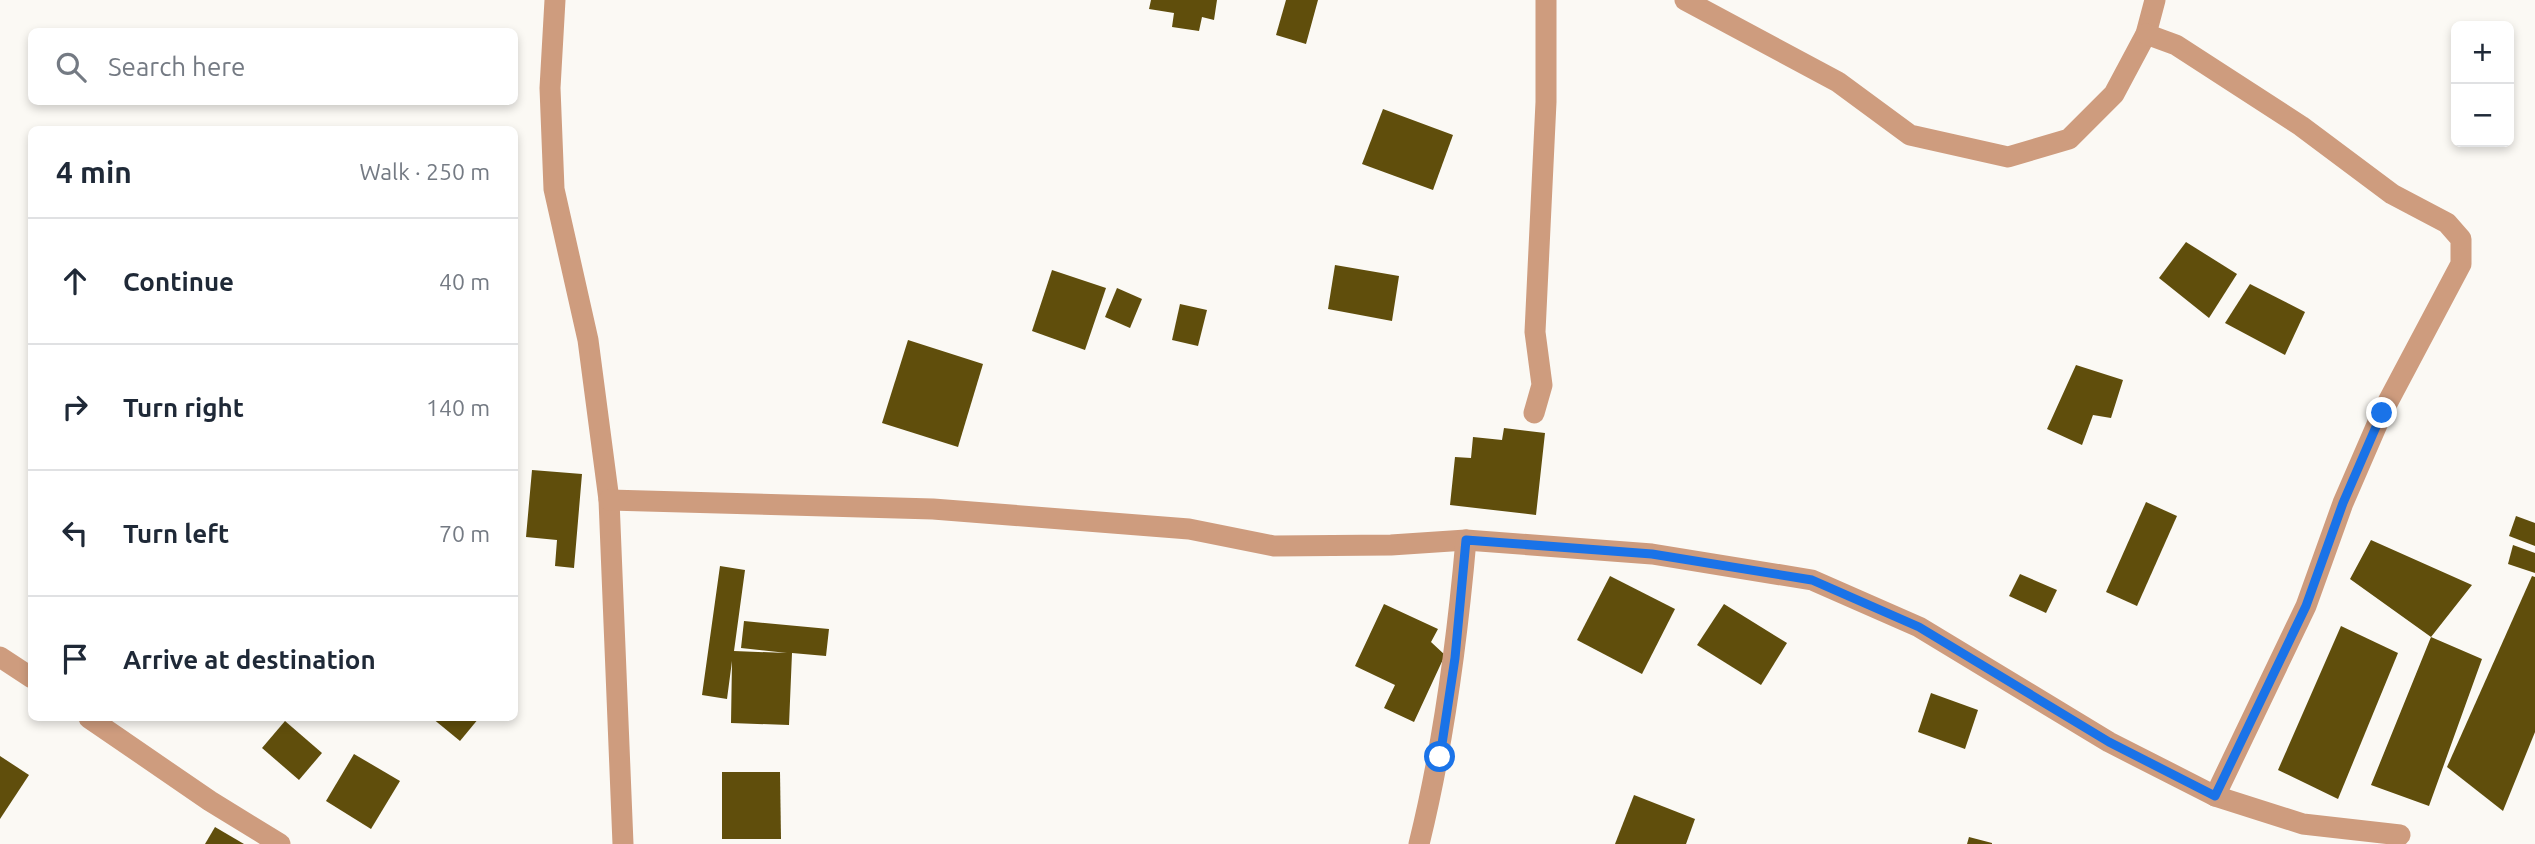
<!DOCTYPE html>
<meta charset="utf-8">
<style>
body{margin:0;font-family:Ubuntu,sans-serif;background:#f6f6f7;color:#1f2937}
.controls{position:absolute;right:21px;top:21px;display:grid;overflow:hidden;border-radius:10px;box-shadow:0 4px 10px #0003}
.controls button{width:63px;height:63px;display:grid;place-items:center;padding:0;border:0;border-bottom:2px solid #e0e1e3;background:#fff;color:#1f2937;font:35px sans-serif}
.stop{position:absolute;width:21px;height:21px;margin:-16px;border:5px solid #1a73e8;border-radius:50%;background:#fff}
.stop.end{background:#1a73e8;border-color:#fff;box-shadow:0 2px 7px #0008}
.list{margin:0;padding:0;list-style:none}
h2{display:flex;justify-content:space-between;align-items:center;height:91px;margin:0;padding:0 28px;font-size:30px}
h2 small{font-size:23px;font-weight:400;color:#747a83}
.list li{display:grid;grid-template-columns:46px 1fr auto;gap:21px;align-items:center;box-sizing:border-box;height:126px;padding:0 28px;border-top:2px solid #e0e1e3}
.list b{display:block;font-size:26px;white-space:nowrap}
.list em{font-size:23px;font-style:normal;color:#747a83}
.icon{flex:none;width:38px;height:38px;fill:none;stroke:currentColor;stroke-width:2;stroke-linecap:round;stroke-linejoin:round}
.map{position:relative;flex:none;width:2535px;height:844px;overflow:hidden}
.search{position:absolute;background:#fff;box-shadow:0 4px 10px #0003;left:28px;top:28px;width:490px;height:77px;display:flex;align-items:center;gap:18px;box-sizing:border-box;padding:0 24px;border-radius:10px;color:#747a83;font-size:26px}
.panel{position:absolute;background:#fff;box-shadow:0 4px 10px #0003;left:28px;top:126px;width:490px;height:595px;border-radius:10px}
.map>svg:first-child{display:block}
.building{fill:#604e0c}
.lines{fill:none;stroke-linecap:round;stroke-linejoin:round}
.street{stroke:#ce9c7e;stroke-width:21}
.route{stroke:#1a73e8;stroke-width:9}
</style>
<div class="map">
<svg width="2535" height="844" viewBox="0 0 2535 844">
<rect width="100%" height="100%" fill="#fbf9f4"/>
<g class="building">
<polygon points="1151,0 1217,0 1214,20 1202,17 1199,31 1172,27 1174,13 1149,9"/>
<polygon points="1286,0 1318,0 1306,44 1276,35"/>
<polygon points="1383,109 1453,135 1433,190 1362,164"/>
<polygon points="2186,242 2237,274 2209,318 2159,278"/>
<polygon points="1335,265 1399,276 1392,321 1328,309"/>
<polygon points="1052,270 1106,288 1085,350 1032,331"/>
<polygon points="2250,284 2305,312 2285,355 2225,323"/>
<polygon points="1117,288 1142,299 1130,328 1105,317"/>
<polygon points="1180,304 1207,310 1198,346 1172,340"/>
<polygon points="908,340 983,364 958,447 882,423"/>
<polygon points="2076,365 2123,380 2111,418 2093,415 2082,445 2047,429"/>
<polygon points="1504,428 1545,433 1536,515 1450,505 1455,457 1471,458 1473,437 1502,440"/>
<polygon points="532,470 582,474 574,568 555,566 557,540 526,537"/>
<polygon points="2146,502 2177,516 2137,606 2106,592"/>
<polygon points="2516,516 2535,523 2535,546 2509,536"/>
<polygon points="2371,540 2472,585 2431,637 2482,659 2429,806 2371,785 2431,637 2350,579"/>
<polygon points="2513,545 2535,553 2535,573 2508,564"/>
<polygon points="720,566 745,570 734,651 787,653 741,648 744,621 829,629 826,656 792,653 789,725 731,723 732,661 727,699 702,695"/>
<polygon points="2020,574 2057,590 2046,613 2009,596"/>
<polygon points="1610,576 1675,609 1642,674 1577,640"/>
<polygon points="2532,576 2535,577 2535,732 2503,811 2447,767"/>
<polygon points="1384,604 1438,629 1431,642 1445,655 1414,722 1384,708 1395,685 1355,666"/>
<polygon points="1724,604 1787,643 1761,685 1697,645"/>
<polygon points="2341,626 2398,653 2338,799 2278,770"/>
<polygon points="1931,693 1978,710 1965,749 1918,732"/>
<polygon points="432,718 479,718 460,741"/>
<polygon points="285,721 322,753 299,780 262,748"/>
<polygon points="354,754 400,781 371,829 326,801"/>
<polygon points="0,756 29,775 0,819"/>
<polygon points="722,772 780,772 781,839 722,839"/>
<polygon points="1634,795 1695,819 1686,844 1615,844"/>
<polygon points="215,827 244,844 205,844"/>
<polygon points="1969,837 1992,843 1992,844 1967,844"/>
</g>
<g class="lines">
<g class="street">
<polyline points="555,0 550,88 554,189 588,340 609,500 623,844"/>
<polyline points="1685,0 1838,82 1910,135 2008,157 2069,139 2114,94 2146,34 2155,0"/>
<polyline points="2146,34 2176,45 2301,126 2392,194 2447,223 2461,239 2461,264 2382,413 2343,503 2306,606 2215,796"/>
<polyline points="1534,413 1542,385 1535,332 1546,102 1546,0"/>
<polyline points="609,500 933,509 1189,529 1274,546 1391,545 1466,540 1652,554 1812,580 1919,627 2109,742 2215,796 2303,824 2400,835"/>
<polyline points="0,657 32,678"/>
<polyline points="89,718 210,801 280,844"/>
<path d="M1419,844C1444,743 1457,643 1466,540"/>
</g>
</g>
<g class="lines">
<polyline class="route" points="1440,757 1455,658 1466,540 1652,554 1812,580 1919,627 2109,742 2215,796 2306,606 2343,503 2382,413"/>
</g>
</svg>
<div class="controls">
<button>+</button>
<button>−</button>
</div>
<div class="stop" style="left:1440px;top:757px"></div>
<div class="stop end" style="left:2382px;top:413px"></div>
<div class="search"><svg class="icon" aria-label="search" viewBox="0 0 24 24"><circle cx="10" cy="10" r="6"/><path d="M15 15l6 6"/></svg>Search here</div>
<section class="panel">
<h2>4 min<small>Walk · 250 m</small></h2>
<ul class="list">
<li><svg class="icon" aria-label="ahead" viewBox="0 0 24 24"><path d="M12 20V5M6 11l6-6 6 6"/></svg><div><b>Continue</b></div><em>40 m</em></li>
<li><svg class="icon" aria-label="right" viewBox="0 0 24 24"><path d="M7 20v-9h11M14 6l5 5-5 5"/></svg><div><b>Turn right</b></div><em>140 m</em></li>
<li><svg class="icon" aria-label="left" viewBox="0 0 24 24"><path d="M17 20v-9H6M10 6l-5 5 5 5"/></svg><div><b>Turn left</b></div><em>70 m</em></li>
<li><svg class="icon" aria-label="arrive" viewBox="0 0 24 24"><path d="M6 21V4h12l-3 4 3 4H6"/></svg><div><b>Arrive at destination</b></div></li>
</ul>
</section>
</div>
